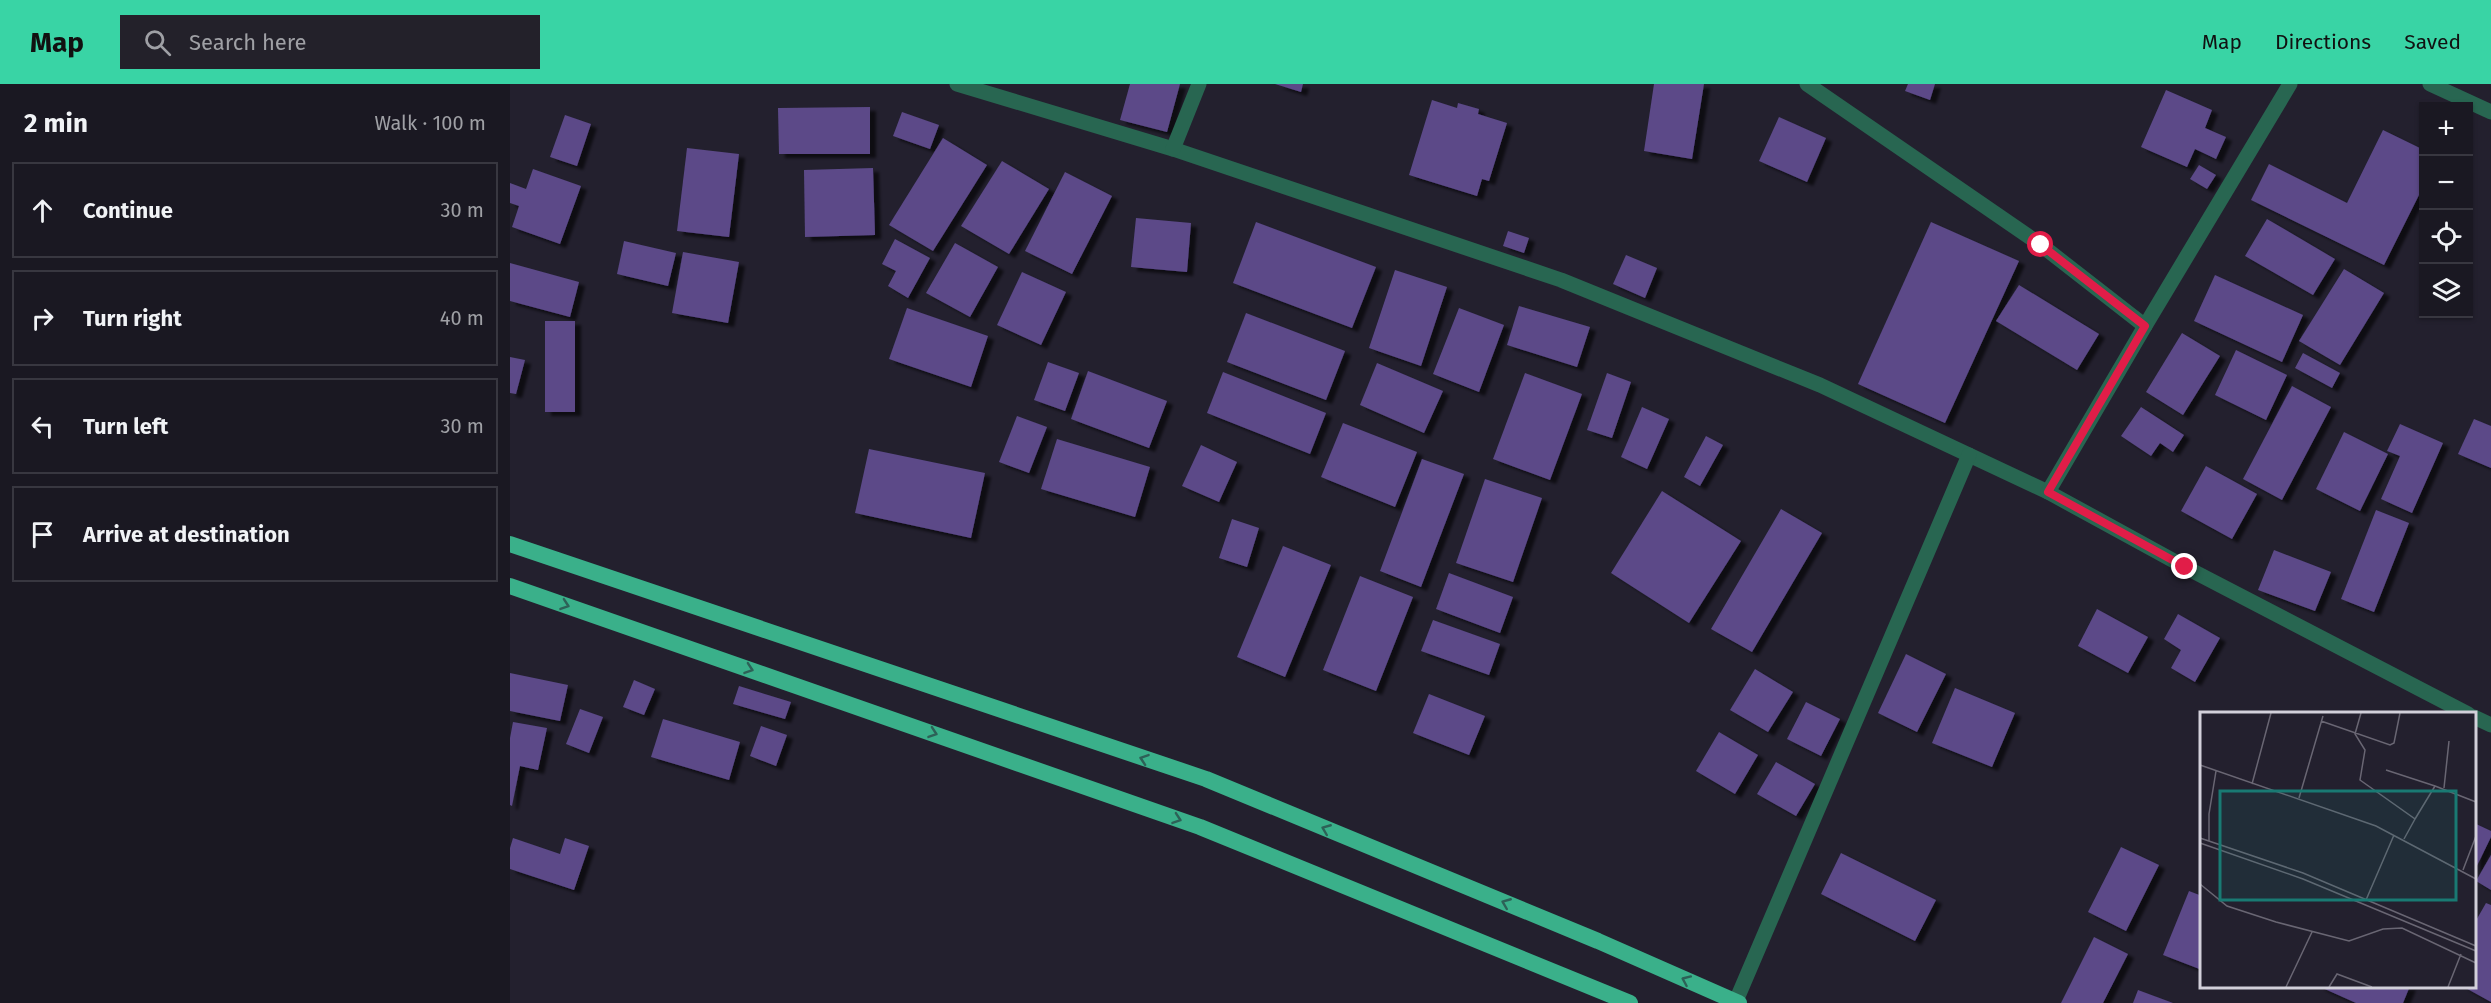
<!DOCTYPE html>
<meta charset="utf-8">
<style>
body{margin:0;font-family:"Fira Sans",sans-serif;background:#23212a;color:#f1f3f6}
.controls{position:absolute;right:18px;top:18px;display:grid;overflow:hidden;border-radius:0px;box-shadow:0 2px 4px #0004}
.controls button{width:54px;height:54px;display:grid;place-items:center;padding:0;border:0;border-bottom:2px solid #383740;background:#1a1822;color:#f1f3f6;font:30px sans-serif}
.stop{position:absolute;width:18px;height:18px;margin:-14px;border:4px solid #e11d48;border-radius:50%;background:#fff}
.stop.end{background:#e11d48;border-color:#fff;box-shadow:0 2px 6px #0008}
.list{margin:0;padding:0;list-style:none}
h2{display:flex;justify-content:space-between;align-items:center;height:78px;margin:0;padding:0 24px;font-size:26px}
h2 small{font-size:20px;font-weight:400;color:#9fa0a5}
.list li{display:grid;grid-template-columns:39px 1fr auto;gap:18px;align-items:center;box-sizing:border-box;height:96px;margin:0 12px 12px;padding:0 12px;border:2px solid #383740;border-radius:0px}
.list b{display:block;font-size:22px;white-space:nowrap}
.list em{font-size:20px;font-style:normal;color:#9fa0a5}
.icon{flex:none;width:33px;height:33px;fill:none;stroke:currentColor;stroke-width:2;stroke-linecap:round;stroke-linejoin:round}
.map{position:relative;flex:none;width:1981px;height:919px;overflow:hidden}
header{display:flex;align-items:center;gap:36px;box-sizing:border-box;height:84px;padding:0 30px;background:#39d4a5;color:#111}
header strong{font-size:28px}
nav{display:flex;gap:33px;margin-inline-start:auto;font-size:21px}
.search{width:420px;height:54px;background:#23212a;display:flex;align-items:center;gap:15px;box-sizing:border-box;padding:0 21px;border-radius:0px;color:#9fa0a5;font-size:22px}
main{display:flex}
aside{flex:1;background:#1a1822}
.map>svg:first-child{display:block}
.building{fill:#5b4988;filter:url(#shadow)}
.lines{fill:none;stroke-linecap:round;stroke-linejoin:round}
.minor{stroke:#286651;stroke-width:15}
.trunk{stroke:#3ab08a;stroke-width:16}
.oneway{stroke:#2d6157}
.route{stroke:#e11d48;stroke-width:8}
.inset-road{fill:none;stroke:#696673;stroke-width:1.5}
.view{fill:#197a73;fill-opacity:0.15;stroke:#197a73;stroke-width:3}
.inset-edge{fill:none;stroke:#d2d0da;stroke-width:3}
</style>
<header>
<strong>Map</strong>
<div class="search"><svg class="icon" aria-label="search" viewBox="0 0 24 24"><circle cx="10" cy="10" r="6"/><path d="M15 15l6 6"/></svg>Search here</div>
<nav><a>Map</a><a>Directions</a><a>Saved</a></nav>
</header>
<main>
<aside>
<h2>2 min<small>Walk · 100 m</small></h2>
<ul class="list">
<li><svg class="icon" aria-label="ahead" viewBox="0 0 24 24"><path d="M12 20V5M6 11l6-6 6 6"/></svg><div><b>Continue</b></div><em>30 m</em></li>
<li><svg class="icon" aria-label="right" viewBox="0 0 24 24"><path d="M7 20v-9h11M14 6l5 5-5 5"/></svg><div><b>Turn right</b></div><em>40 m</em></li>
<li><svg class="icon" aria-label="left" viewBox="0 0 24 24"><path d="M17 20v-9H6M10 6l-5 5 5 5"/></svg><div><b>Turn left</b></div><em>30 m</em></li>
<li><svg class="icon" aria-label="arrive" viewBox="0 0 24 24"><path d="M6 21V4h12l-3 4 3 4H6"/></svg><div><b>Arrive at destination</b></div></li>
</ul>
</aside>
<div class="map">
<svg width="1981" height="919" viewBox="0 0 1981 919">
<defs>
<filter id="shadow"><feDropShadow dx="6" dy="4" stdDeviation="1.5" flood-color="#0009"/></filter>
</defs>
<rect width="100%" height="100%" fill="#23202e"/>
<g class="building">
<polygon points="620,0 670,0 657,48 610,36"/>
<polygon points="765,0 793,0 791,8"/>
<polygon points="1144,0 1194,0 1182,75 1134,67"/>
<polygon points="1398,0 1425,0 1420,16 1395,7"/>
<polygon points="1656,6 1702,26 1695,44 1716,53 1706,75 1685,65 1677,83 1631,63"/>
<polygon points="922,16 947,24 948,19 969,25 968,30 997,39 979,97 972,95 967,112 899,91"/>
<polygon points="360,23 360,70 269,70 268,24"/>
<polygon points="392,28 429,41 420,65 383,52"/>
<polygon points="55,31 81,40 67,82 40,73"/>
<polygon points="1269,33 1316,54 1297,98 1249,77"/>
<polygon points="1873,46 1914,66 1914,101 1874,181 1741,116 1759,80 1837,119"/>
<polygon points="433,54 477,81 423,167 379,141"/>
<polygon points="177,64 229,70 219,153 167,147"/>
<polygon points="492,77 539,105 499,170 451,142"/>
<polygon points="1689,81 1706,91 1697,105 1680,95"/>
<polygon points="363,84 365,151 295,153 294,86"/>
<polygon points="23,85 71,102 50,160 2,143 9,122 0,119 0,99 16,105"/>
<polygon points="555,88 602,112 562,190 515,167"/>
<polygon points="626,134 681,139 677,188 621,183"/>
<polygon points="1757,135 1825,175 1803,211 1735,172"/>
<polygon points="746,138 866,183 842,244 723,199"/>
<polygon points="1421,138 1509,177 1435,339 1348,300"/>
<polygon points="998,147 1019,154 1014,169 993,162"/>
<polygon points="385,155 420,174 398,214 378,202 386,187 372,180"/>
<polygon points="114,157 166,169 158,202 107,190"/>
<polygon points="445,159 488,183 460,233 416,209"/>
<polygon points="173,168 229,178 218,239 162,229"/>
<polygon points="1116,171 1147,184 1135,214 1103,200"/>
<polygon points="0,179 69,198 60,233 0,217"/>
<polygon points="1834,185 1874,209 1830,281 1789,257"/>
<polygon points="885,186 937,203 911,282 859,264"/>
<polygon points="512,188 556,208 531,261 487,241"/>
<polygon points="1705,191 1793,231 1772,278 1684,237"/>
<polygon points="1509,201 1589,250 1567,286 1486,237"/>
<polygon points="1009,222 1080,243 1067,283 997,261"/>
<polygon points="397,224 478,252 461,303 379,275"/>
<polygon points="949,224 994,241 969,308 923,290"/>
<polygon points="736,229 835,267 816,316 717,278"/>
<rect x="35" y="237" width="30" height="91"/>
<polygon points="1672,249 1710,272 1673,331 1636,308"/>
<polygon points="1726,266 1777,291 1756,336 1705,311"/>
<polygon points="1793,269 1830,289 1822,304 1785,284"/>
<polygon points="0,273 15,276 6,310 0,309"/>
<polygon points="538,278 569,289 555,327 524,316"/>
<polygon points="867,279 933,307 914,349 850,321"/>
<polygon points="578,287 657,317 639,364 561,335"/>
<polygon points="713,288 816,329 800,370 697,329"/>
<polygon points="1015,289 1072,310 1040,396 983,375"/>
<polygon points="1097,289 1121,298 1102,354 1077,346"/>
<polygon points="1782,302 1821,323 1772,416 1733,395"/>
<polygon points="1132,323 1159,335 1137,385 1111,373"/>
<polygon points="1631,323 1674,351 1663,368 1650,359 1641,372 1611,352"/>
<polygon points="507,332 537,343 519,389 489,378"/>
<polygon points="1964,335 1981,342 1981,384 1948,370"/>
<polygon points="833,339 907,368 885,423 811,393"/>
<polygon points="1890,340 1933,359 1902,429 1871,415 1890,372 1877,367"/>
<polygon points="1834,348 1878,370 1850,427 1806,405"/>
<polygon points="1196,352 1213,361 1190,402 1174,393"/>
<polygon points="547,355 640,383 625,433 531,405"/>
<polygon points="691,361 727,378 709,418 672,402"/>
<polygon points="359,365 475,389 461,454 345,429"/>
<polygon points="912,375 954,390 911,503 870,487"/>
<polygon points="1696,382 1747,410 1722,455 1671,427"/>
<polygon points="975,395 1032,414 1003,498 946,479"/>
<polygon points="1152,407 1231,457 1179,539 1101,489"/>
<polygon points="1271,425 1312,449 1242,568 1201,545"/>
<polygon points="1866,426 1899,439 1864,528 1831,515"/>
<polygon points="722,435 749,444 737,483 709,474"/>
<polygon points="773,462 821,481 775,593 727,573"/>
<polygon points="1764,466 1821,488 1805,527 1748,506"/>
<polygon points="939,489 1003,513 990,549 926,525"/>
<polygon points="850,492 903,513 866,607 813,586"/>
<polygon points="1587,525 1638,553 1618,589 1568,562"/>
<polygon points="1668,530 1710,554 1685,598 1661,584 1671,566 1654,555"/>
<polygon points="923,536 990,560 979,591 911,567"/>
<polygon points="1396,570 1436,590 1407,648 1368,629"/>
<polygon points="1245,585 1283,608 1258,648 1220,626"/>
<polygon points="0,589 58,601 50,637 0,627"/>
<polygon points="124,596 145,605 134,631 113,623"/>
<polygon points="229,602 281,618 275,635 223,620"/>
<polygon points="1445,604 1505,629 1482,683 1422,659"/>
<polygon points="919,610 975,632 959,671 903,649"/>
<polygon points="1296,618 1330,635 1311,672 1277,655"/>
<polygon points="70,625 93,633 79,669 56,660"/>
<polygon points="153,635 230,658 219,696 141,673"/>
<polygon points="3,638 37,644 28,686 10,682 2,722 0,721 0,654"/>
<polygon points="251,642 277,651 266,682 240,672"/>
<polygon points="1209,648 1248,671 1225,710 1186,687"/>
<polygon points="1266,678 1305,700 1286,732 1247,710"/>
<polygon points="1964,739 1981,747 1981,753 1964,788"/>
<polygon points="3,754 50,770 55,754 79,762 64,806 0,785 0,764"/>
<polygon points="1611,763 1649,781 1616,847 1578,828"/>
<polygon points="1331,769 1426,816 1405,857 1311,810"/>
<polygon points="1981,771 1981,806 1966,797"/>
<polygon points="1679,807 1692,812 1692,886 1653,871"/>
<polygon points="1976,819 1981,821 1981,918 1952,902 1964,902 1964,840"/>
<polygon points="1584,853 1618,870 1593,919 1551,919"/>
<polygon points="1808,902 1900,902 1893,919 1846,919"/>
<polygon points="1628,906 1663,919 1623,919"/>
</g>
<g class="lines">
<g class="minor">
<polyline points="447,0 663,65 1051,196 1310,301 1538,408 1675,483 1958,630"/>
<polyline points="1297,0 1531,161 1635,242 1538,408"/>
<polyline points="1920,0 1981,28"/>
<polyline points="663,65 689,0"/>
<polyline points="1635,242 1780,0"/>
<polyline points="1964,633 1981,641"/>
<polyline points="1226,917 1459,371"/>
</g>
<g class="trunk">
<polyline points="0,460 696,695 1088,857 1229,919"/>
<polyline points="0,502 690,743 1120,919"/>
</g>
</g>
<defs><path id="oneway-chevron" d="M-2-3.5L2.5 0L-2 3.5" fill="none" stroke-width="1.6" stroke-linecap="round" stroke-linejoin="round" transform="scale(1.5)"/></defs>
<g class="oneway">
<use href="#oneway-chevron" transform="translate(55 521) rotate(19)"/>
<use href="#oneway-chevron" transform="translate(239 585) rotate(19)"/>
<use href="#oneway-chevron" transform="translate(423 649) rotate(19)"/>
<use href="#oneway-chevron" transform="translate(634 675) rotate(-161)"/>
<use href="#oneway-chevron" transform="translate(667 735) rotate(19)"/>
<use href="#oneway-chevron" transform="translate(816 745) rotate(-158)"/>
<use href="#oneway-chevron" transform="translate(996 819) rotate(-158)"/>
<use href="#oneway-chevron" transform="translate(1176 896) rotate(-156)"/>
</g>
<g class="lines">
<polyline class="route" points="1531,161 1635,242 1538,408 1675,483"/>
</g>
<g transform="translate(1690 628)">
<rect width="276" height="276" fill="#23202e"/>
<path class="inset-road" d="M161,1L155,22L165,38L160,68L215,107L204,127M121,9L190,33L194,31L200,1M0,53L176,114L276,167M186,58L235,74M52,72L71,1M244,76L249,29M99,86L123,4M215,107L235,74L276,90M0,126L103,161L276,234M9,129V102L16,59M0,131L103,167L276,239M263,158L276,124M0,172L27,194L76,210L149,229L183,217L202,216L276,251M166,188L194,123M86,275L112,220M129,275L137,262L172,275M248,275L261,242"/>
<path class="view" d="M20,79H256V188H20Z"/>
<rect width="276" height="276" class="inset-edge"/>
</g>
</svg>
<div class="controls">
<button>+</button>
<button>−</button>
<button><svg class="icon" aria-label="locate" viewBox="0 0 24 24"><circle cx="12" cy="12" r="6"/><path d="M12 2v4M12 18v4M2 12h4M18 12h4"/></svg></button>
<button><svg class="icon" aria-label="layers" viewBox="0 0 24 24"><path d="M12 4l9 5-9 5-9-5zM3 14l9 5 9-5"/></svg></button>
</div>
<div class="stop" style="left:1531px;top:161px"></div>
<div class="stop end" style="left:1675px;top:483px"></div>
</div>
</main>
